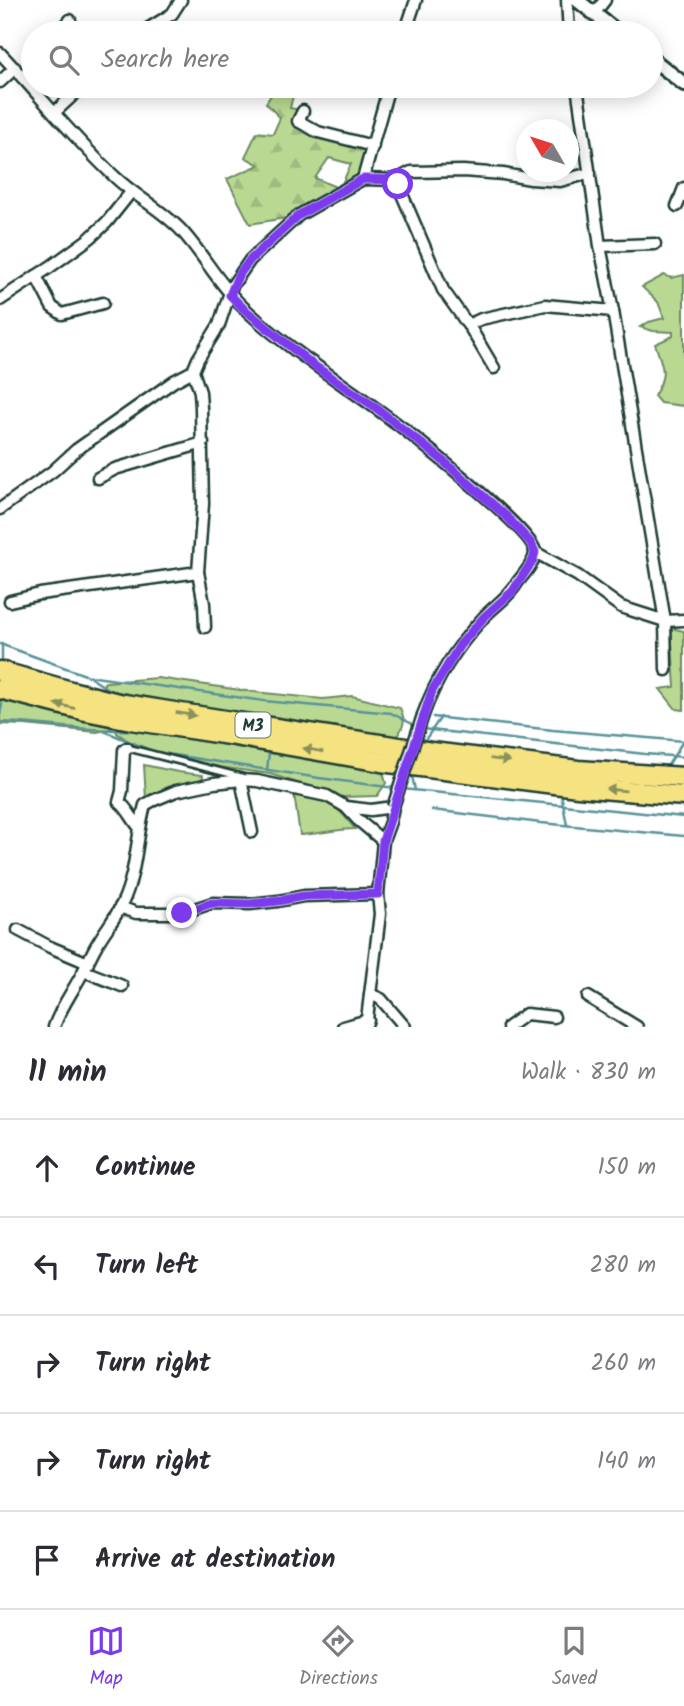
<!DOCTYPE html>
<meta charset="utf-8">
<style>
body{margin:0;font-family:Kalam,sans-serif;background:#f7f7f7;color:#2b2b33}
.compass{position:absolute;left:516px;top:119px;width:63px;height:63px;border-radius:50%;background:#fff;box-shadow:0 4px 18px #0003;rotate:309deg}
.stop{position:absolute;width:21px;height:21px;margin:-16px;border:5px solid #7c3aed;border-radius:50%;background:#fff}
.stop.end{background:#7c3aed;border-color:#fff;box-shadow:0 2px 7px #0008}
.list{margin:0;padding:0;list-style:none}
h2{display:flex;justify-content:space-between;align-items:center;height:91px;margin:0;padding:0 28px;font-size:30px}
h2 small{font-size:23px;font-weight:400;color:#7c7c81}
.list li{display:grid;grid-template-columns:46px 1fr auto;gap:21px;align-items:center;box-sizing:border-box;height:98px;padding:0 28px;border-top:2px solid #e1e1e2}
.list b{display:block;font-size:26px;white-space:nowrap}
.list em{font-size:23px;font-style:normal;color:#7c7c81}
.icon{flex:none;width:38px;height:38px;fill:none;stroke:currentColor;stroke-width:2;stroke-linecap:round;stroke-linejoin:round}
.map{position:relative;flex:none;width:684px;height:1027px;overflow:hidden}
.search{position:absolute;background:#fff;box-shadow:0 4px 18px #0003;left:21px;right:21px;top:21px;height:77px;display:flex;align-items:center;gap:18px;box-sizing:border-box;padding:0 24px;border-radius:38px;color:#7c7c81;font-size:26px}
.sheet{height:581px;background:#fff}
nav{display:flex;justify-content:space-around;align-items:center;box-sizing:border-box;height:98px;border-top:2px solid #e1e1e2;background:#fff;font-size:19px;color:#7c7c81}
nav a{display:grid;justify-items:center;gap:4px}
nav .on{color:#7c3aed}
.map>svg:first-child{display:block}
.green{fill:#b9d993;stroke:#6c8b64;stroke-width:2}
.forest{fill:url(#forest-firs);stroke:#6c8b64;stroke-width:2}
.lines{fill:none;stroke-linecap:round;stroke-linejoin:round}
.stream{stroke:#599399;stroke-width:2.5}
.lane-casing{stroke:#1f3d34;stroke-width:10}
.street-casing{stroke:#1f3d34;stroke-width:15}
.secondary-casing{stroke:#1f3d34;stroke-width:18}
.highway-casing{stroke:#1f3d34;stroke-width:23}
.lane{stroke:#fff;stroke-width:4.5}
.street{stroke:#fff;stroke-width:10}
.secondary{stroke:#fff;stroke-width:12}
.highway{stroke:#f5e382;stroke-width:18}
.street-bridge-casing{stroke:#1f3d34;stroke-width:15;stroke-linecap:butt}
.street-bridge{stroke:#fff;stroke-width:10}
.oneway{fill:#8a905b}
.route{stroke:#7c3aed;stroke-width:9}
.labels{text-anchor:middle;stroke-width:5;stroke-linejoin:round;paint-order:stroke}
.shield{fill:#fff;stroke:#627771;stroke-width:2}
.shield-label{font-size:16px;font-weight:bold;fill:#1f3d34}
</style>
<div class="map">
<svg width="684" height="1027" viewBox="0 0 684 1027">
<defs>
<pattern id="forest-firs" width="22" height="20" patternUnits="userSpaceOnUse" patternTransform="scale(1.75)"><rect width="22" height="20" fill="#b9d993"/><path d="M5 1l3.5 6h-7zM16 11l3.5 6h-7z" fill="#9fbb7f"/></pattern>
</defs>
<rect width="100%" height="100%" fill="#fff"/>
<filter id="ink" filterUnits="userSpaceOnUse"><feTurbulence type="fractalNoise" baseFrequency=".0143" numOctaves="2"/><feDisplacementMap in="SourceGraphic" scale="14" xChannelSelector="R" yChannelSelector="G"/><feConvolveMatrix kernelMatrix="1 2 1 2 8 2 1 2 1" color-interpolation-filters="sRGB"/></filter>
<g filter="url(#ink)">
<g class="green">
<path d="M664,275L671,278L684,275V406L660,403L654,396C668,374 663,367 655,344L673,336V332L653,331L640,327L649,322L664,318L658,302L642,287Z"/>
<polygon points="671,628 684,631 684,710 676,709 660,689 675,687"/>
<path d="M158,678L254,692L323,699L352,696L400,708C407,723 403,727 395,740L197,707L113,691L103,687L104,683L106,682Z"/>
<polygon points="0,699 115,728 382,769 386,783 377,796 341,797 270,774 213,766 143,751 117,733 115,728 97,732 25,725 0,724"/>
<polygon points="144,765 178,772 203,775 202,782 173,787 146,799"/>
<path d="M294,794C329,800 333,801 355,829C337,829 319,834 300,835Z"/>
</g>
<polygon class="forest" points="277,86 289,86 295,88 290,108 300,110 296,123 370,149 360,178 341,186 351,164 329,158 315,178 338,188 292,217 250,224 227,179 259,165 245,157 257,132 273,134 280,118 266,103"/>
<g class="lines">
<g class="stream">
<polyline points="0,644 88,676 264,701 391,713 416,726"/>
<polyline points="2,659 2,644"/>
<polyline points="91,678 109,690"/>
<polyline points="0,715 2,704"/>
<polyline points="433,717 553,730 684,741"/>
<path d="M0,722C43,723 86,732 129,730"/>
<polyline points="422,729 645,754 684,757"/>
<polyline points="104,731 155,752 319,778 395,788"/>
<polyline points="423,743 441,717"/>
<polyline points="667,767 683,741"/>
<polyline points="267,770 269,753"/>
<polyline points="412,776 415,790"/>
<polyline points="402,789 684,817"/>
<polyline points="561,794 567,825"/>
<polyline points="432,810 541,823 684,836"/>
</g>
<defs>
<polyline id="lane" points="128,748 242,777"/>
<g id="street">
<polyline points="567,0 569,33"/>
<polyline points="594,14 605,0"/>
<polyline points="60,33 70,20"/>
<polyline points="141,33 172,14 181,0"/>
<polyline points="405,33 416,0"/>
<path d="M0,53C39,94 74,139 115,177C136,197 161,209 181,230C204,255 219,285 244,308C293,354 351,388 404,429C425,446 532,531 535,551C536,561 523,575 517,583C509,597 495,605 484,617C457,646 436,678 423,715"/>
<polyline points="22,77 33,65"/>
<polyline points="0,82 15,68"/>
<polyline points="577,86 600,246 613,311 665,621 666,670"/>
<polyline points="303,111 298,121 318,132 373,146"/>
<polyline points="55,112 83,86"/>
<polyline points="363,179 389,86"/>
<polyline points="396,180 443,290 471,329 494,368"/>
<polyline points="677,206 684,188"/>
<polyline points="600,246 655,244"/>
<polyline points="36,276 52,307 62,314 103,303"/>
<polyline points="0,300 50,267 90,238 107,222 131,192"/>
<polyline points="468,325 481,319 545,305 613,311"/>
<polyline points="98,478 115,469 203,443"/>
<polyline points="0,509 53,471 76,450 174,381 193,371"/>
<polyline points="535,552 578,576 621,607 665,621 684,620"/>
<polyline points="10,601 40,594 198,572"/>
<polyline points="205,627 204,604 198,572 203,504 201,408 200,392 193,371 198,359 219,325 232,286 250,260 299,215 363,179 396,180 411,172 463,171 503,174 531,179 560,181 590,173"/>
<path d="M127,748L124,750L122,791L119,802C127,807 132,819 139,827"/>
<polyline points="241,780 252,832"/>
<polyline points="346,807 358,820 383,841"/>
<polyline points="120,907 136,913 182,913 212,903 250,904 278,901 304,896 378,894"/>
<polyline points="18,930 50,947 88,963"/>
<polyline points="84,971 122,986"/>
<polyline points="370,994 381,999 405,1027"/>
<polyline points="588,997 637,1027"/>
<path d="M54,1027C61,1006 74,990 84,970C89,960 93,950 99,941C106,929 116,917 122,904C137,872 136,838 145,805L152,801L176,791L214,783L241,780L257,781L327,796L346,807L371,810L393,807L390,822L383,841L378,894L380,914L366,1027"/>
<polyline points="343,1027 368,1020"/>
<polyline points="508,1027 526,1014 554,1017"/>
</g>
<g id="secondary">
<polyline points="577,0 619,33"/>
<polyline points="651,58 684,84"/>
</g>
<g id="highway">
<polyline points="0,671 71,691 118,703 225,720 432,752 578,770 684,777"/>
<polyline points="0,689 86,711 131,720 229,735 381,762 578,787 684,796"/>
</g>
</defs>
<use href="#lane" class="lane-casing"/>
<use href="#street" class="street-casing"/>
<use href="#secondary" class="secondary-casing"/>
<use href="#highway" class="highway-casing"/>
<use href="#lane" class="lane"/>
<use href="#street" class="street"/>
<use href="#secondary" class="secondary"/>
<use href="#highway" class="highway"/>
<defs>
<polyline id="street-bridge" points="393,807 423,715"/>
</defs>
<use href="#street-bridge" class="street-bridge-casing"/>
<use href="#street-bridge" class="street-bridge"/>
</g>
<defs><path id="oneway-solid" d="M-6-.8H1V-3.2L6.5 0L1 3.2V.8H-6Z" transform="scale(1.75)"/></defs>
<g class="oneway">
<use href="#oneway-solid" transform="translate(65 706) rotate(-166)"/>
<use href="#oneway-solid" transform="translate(186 714) rotate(9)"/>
<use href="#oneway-solid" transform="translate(313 750) rotate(-170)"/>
<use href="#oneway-solid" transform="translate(500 760) rotate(7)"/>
<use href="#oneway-solid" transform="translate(616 790) rotate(-175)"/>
</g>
</g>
<g class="lines" filter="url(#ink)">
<polyline class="route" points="182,913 212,903 250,904 278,901 304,896 378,894 383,841 432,691 460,645 485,616 513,591 533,560 535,552 531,543 507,517 441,459 375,407 313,365 244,309 230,295 238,276 250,260 299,215 363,179 396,180 398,184"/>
</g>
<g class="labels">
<rect class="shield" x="235.5" y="712.5" width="35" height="25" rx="5"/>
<g class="shield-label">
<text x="253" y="731">M3</text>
</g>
</g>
</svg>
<svg class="compass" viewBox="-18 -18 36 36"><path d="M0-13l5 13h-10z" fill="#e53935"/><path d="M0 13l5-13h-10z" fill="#7c7c81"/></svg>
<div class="stop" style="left:398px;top:184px"></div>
<div class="stop end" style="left:182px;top:913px"></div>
<div class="search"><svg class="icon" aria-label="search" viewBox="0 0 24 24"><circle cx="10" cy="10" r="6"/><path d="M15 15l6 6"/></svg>Search here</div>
</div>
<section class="sheet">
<h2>11 min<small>Walk · 830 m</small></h2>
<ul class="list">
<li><svg class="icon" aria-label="ahead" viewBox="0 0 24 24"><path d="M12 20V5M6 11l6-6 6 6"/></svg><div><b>Continue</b></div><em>150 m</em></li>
<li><svg class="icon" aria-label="left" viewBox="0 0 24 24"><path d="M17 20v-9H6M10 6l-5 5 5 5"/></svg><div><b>Turn left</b></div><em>280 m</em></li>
<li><svg class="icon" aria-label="right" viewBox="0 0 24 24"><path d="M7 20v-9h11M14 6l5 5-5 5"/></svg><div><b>Turn right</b></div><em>260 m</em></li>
<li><svg class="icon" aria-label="right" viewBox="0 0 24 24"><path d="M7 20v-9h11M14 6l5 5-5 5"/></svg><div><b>Turn right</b></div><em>140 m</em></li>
<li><svg class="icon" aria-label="arrive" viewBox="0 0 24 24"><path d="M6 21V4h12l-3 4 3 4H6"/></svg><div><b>Arrive at destination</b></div></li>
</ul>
</section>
<nav>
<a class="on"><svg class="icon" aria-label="map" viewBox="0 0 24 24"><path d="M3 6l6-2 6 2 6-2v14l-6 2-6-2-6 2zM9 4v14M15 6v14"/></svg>Map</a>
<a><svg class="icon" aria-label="directions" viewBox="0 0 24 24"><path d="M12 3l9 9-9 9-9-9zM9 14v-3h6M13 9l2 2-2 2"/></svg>Directions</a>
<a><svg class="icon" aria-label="saved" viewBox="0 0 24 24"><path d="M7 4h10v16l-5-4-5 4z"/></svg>Saved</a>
</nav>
